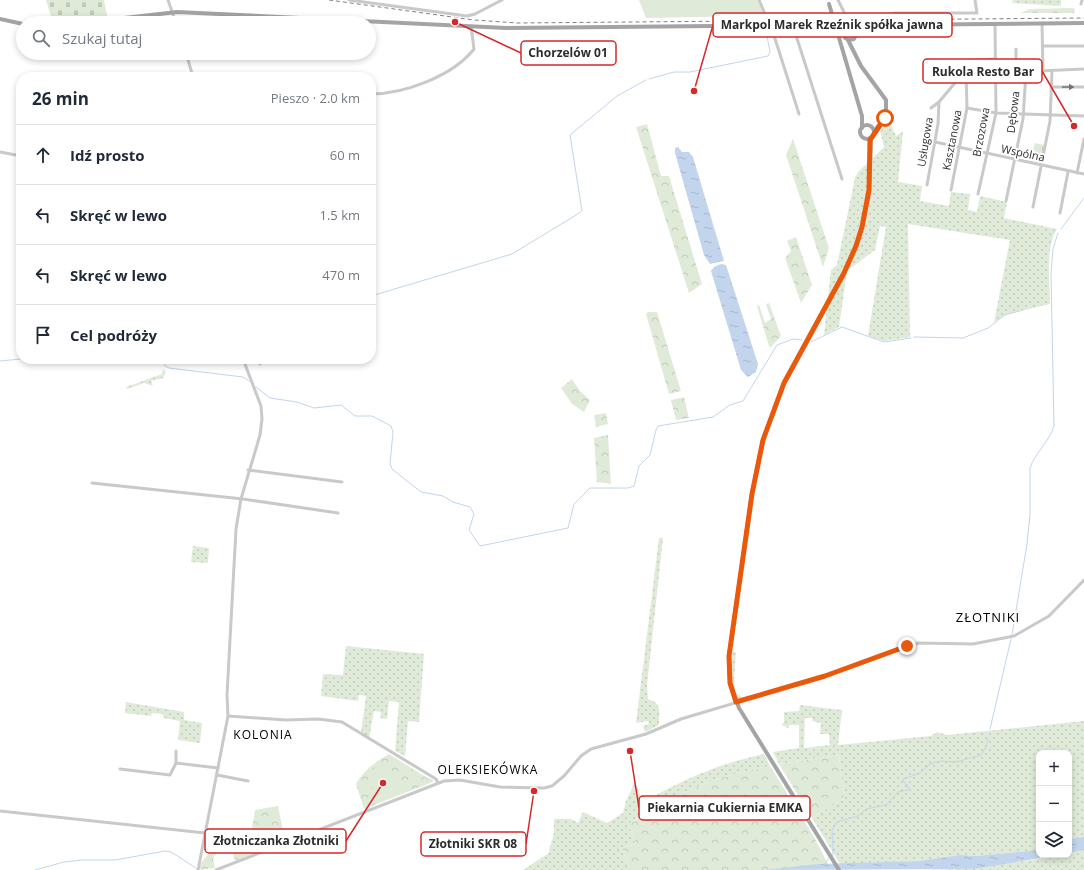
<!DOCTYPE html>
<html lang="pl">
<meta charset="utf-8">
<style>
body{margin:0;font-family:"Open Sans",sans-serif;background:#f2f2f3;color:#1f2937}
.controls{position:absolute;right:12px;bottom:12px;display:grid;overflow:hidden;border-radius:8px;box-shadow:0 2px 6px #0003}
.controls button{width:36px;height:36px;display:grid;place-items:center;padding:0;border:0;border-bottom:1px solid #e0e1e3;background:#fff;color:#1f2937;font:20px sans-serif}
.stop{position:absolute;width:12px;height:12px;margin:-9px;border:3px solid #ea580c;border-radius:50%;background:#fff}
.stop.end{background:#ea580c;border-color:#fff;box-shadow:0 1px 4px #0008}
.list{margin:0;padding:0;list-style:none}
h2{display:flex;justify-content:space-between;align-items:center;height:52px;margin:0;padding:0 16px;font-size:17px}
h2 small{font-size:13px;font-weight:400;color:#747a83}
.list li{display:grid;grid-template-columns:26px 1fr auto;gap:12px;align-items:center;box-sizing:border-box;height:60px;padding:0 16px;border-top:1px solid #e0e1e3}
.list b{display:block;font-size:15px;white-space:nowrap}
.list em{font-size:13px;font-style:normal;color:#747a83}
.icon{flex:none;width:22px;height:22px;fill:none;stroke:currentColor;stroke-width:2;stroke-linecap:round;stroke-linejoin:round}
.map{position:relative;flex:none;width:1084px;height:870px;overflow:hidden}
.search{position:absolute;background:#fff;box-shadow:0 2px 6px #0003;left:16px;top:16px;width:360px;height:44px;display:flex;align-items:center;gap:10px;box-sizing:border-box;padding:0 14px;border-radius:22px;color:#747a83;font-size:15px}
.panel{position:absolute;background:#fff;box-shadow:0 2px 6px #0003;left:16px;top:72px;width:360px;height:292px;border-radius:16px}
.map>svg:first-child{display:block}
.grass{fill:url(#grass-dots);fill-rule:evenodd}
.forest{fill:url(#forest-crowns)}
.cemetery{fill:url(#cemetery-stones)}
.garden{fill:#dfebd8}
.water{fill:url(#water-ripples)}
.lines{fill:none;stroke-linecap:round;stroke-linejoin:round}
.stream{stroke:#c2d5ec;stroke-width:1}
.minor{stroke:#c9c9c9;stroke-width:3}
.major{stroke:#a4a4a4;stroke-width:4}
.rail{stroke:#818181;stroke-width:1;stroke-dasharray:4 3;stroke-linecap:butt}
.major-bridge{stroke:#a4a4a4;stroke-width:4}
.oneway{fill:#737373}
.route{stroke:#ea580c;stroke-width:5}
.labels{text-anchor:middle;stroke-width:4;stroke-linejoin:round;paint-order:stroke}
.street-label{font-size:11px;fill:#2c2c2c;stroke:#fff}
.neighbourhood-label{font-size:12px;letter-spacing:1px;fill:#000;stroke:#fff}
.quarter-label{font-size:13px;letter-spacing:1px;fill:#000;stroke:#fff}
.leader{fill:none;stroke:#d62828;stroke-width:1.5}
.callout-dot{fill:#d62828;stroke:#fff;stroke-width:1.5}
.callout{fill:#fff;stroke:#d62828;stroke-width:1.5}
.callout-label{font-size:12px;text-anchor:middle;font-weight:bold;fill:#2c2c2c}
</style>
<div class="map">
<svg width="1084" height="870" viewBox="0 0 1084 870">
<defs>
<pattern id="grass-dots" width="8" height="8" patternUnits="userSpaceOnUse"><rect width="8" height="8" fill="#dfebd8"/><path d="M2 2h.1M6 6h.1" fill="none" stroke="#c0caba" stroke-width="1.8" stroke-linecap="round"/></pattern>
<pattern id="forest-crowns" width="20" height="18" patternUnits="userSpaceOnUse"><rect width="20" height="18" fill="#dfebd8"/><path d="M2 6a3 3 0 1 1 6 0M12 15a3 3 0 1 1 6 0" fill="none" stroke="#c0caba"/></pattern>
<pattern id="cemetery-stones" width="16" height="16" patternUnits="userSpaceOnUse"><rect width="16" height="16" fill="#dfebd8"/><path d="M2 7V4a2 2 0 0 1 4 0v3zM10 15v-3a2 2 0 0 1 4 0v3z" fill="#c0caba"/></pattern>
<pattern id="water-ripples" width="26" height="14" patternUnits="userSpaceOnUse"><rect width="26" height="14" fill="#c2d5ec"/><path d="M2 4q2-2 4 0t4 0M15 11q2-2 4 0t4 0" fill="none" stroke="#a7b7cb"/></pattern>
</defs>
<rect width="100%" height="100%" fill="#fff"/>
<g class="grass">
<polygon points="1013,0 1061,0 1061,6 1012,3"/>
<path d="M889,121L896,136L903,131L898,182L922,186L920,201L949,206L951,192L970,194L968,210L977,212L980,196L1007,202L1004,218L1057,229C1045,246 1050,283 1050,304L1005,315L994,322L1010,240L908,224L910,337L884,341L868,336L886,227L880,226L875,250L847,271L839,327L824,335L831,270L837,265L855,178L859,171L884,147L880,131Z"/>
<polygon points="163,369 166,372 163,378 151,381 153,386 144,383 127,389 126,387 162,374"/>
<path d="M659,538H663L662,547L647,685L648,699C663,704 659,711 659,725L645,732L643,726L649,724L648,721L636,723Z"/>
<polygon points="193,546 209,548 208,563 191,562"/>
<polygon points="346,646 424,654 419,722 408,721 405,756 395,751 399,702 389,701 387,719 380,718 381,712 374,711 369,738 361,733 366,696 359,695 358,701 321,696 323,674 343,675"/>
<path d="M732,652H736L734,683L736,692L743,698H738C733,686 727,666 732,652Z"/>
<polygon points="126,702 184,712 184,720 202,723 200,743 178,740 180,721 163,718 163,714 152,713 151,716 125,713"/>
<path d="M800,705L842,710L838,745L931,736L937,732L947,735L1084,721V837L1069,839V753H1039V850L976,856L960,855L918,861L840,864L812,818L844,798L839,755L779,764L773,752L799,748V725H789V728H786V726H783L782,723H784V712L799,711ZM805,718H813L812,721L821,723L820,734H829L830,745L804,748Z"/>
<path d="M764,754L770,766C739,772 707,780 679,795C662,804 645,814 628,824L636,842L622,848L630,870H523C532,865 538,859 548,854L554,833V819H571L578,823L583,812L607,823L623,813L626,801L635,782L643,802C685,779 717,764 764,754Z"/>
<polygon points="1084,850 1084,870 923,870 963,869 1069,855 1069,853"/>
</g>
<g class="forest">
<polygon points="1072,8 1075,9 1074,13 1020,13 1030,9"/>
<polygon points="647,124 661,176 669,176 702,284 689,293 636,127"/>
<polygon points="793,139 829,248 823,267 786,155"/>
<polygon points="796,237 812,285 801,303 785,258 791,251 787,241"/>
<polygon points="769,303 781,336 771,347 769,346 757,306 759,305 765,323 771,319 766,304"/>
<polygon points="648,312 657,312 681,391 669,394 646,314"/>
<polygon points="572,379 580,391 590,400 584,412 572,404 561,388"/>
<polygon points="684,397 689,418 676,420 671,400"/>
<polygon points="606,413 608,424 596,427 594,415"/>
<polygon points="608,435 611,484 597,482 594,438"/>
<path d="M389,754L429,779L430,778L433,780V782L364,809L356,784C364,770 375,762 389,754Z"/>
<polygon points="839,755 844,798 812,818 779,764"/>
<path d="M770,766L814,837L828,864L761,870H630L622,848L636,842L628,824C645,815 662,804 679,795C707,780 739,772 770,766Z"/>
<polygon points="278,806 285,841 235,861 229,840 213,858 215,868 199,870 201,863 226,831 232,833 252,828 255,810"/>
</g>
<g class="cemetery">
<polygon points="46,0 104,0 107,17 53,23"/>
<polygon points="1035,143 1044,145 1041,159 1035,161 1030,161"/>
</g>
<g class="garden">
<polygon points="639,0 757,0 763,13 751,16 646,18"/>
<polygon points="389,761 400,794 377,802 367,772"/>
</g>
<g class="water">
<polygon points="678,147 682,152 689,152 693,157 724,261 710,264 704,255 675,153 675,148"/>
<polygon points="721,264 726,265 758,364 756,372 748,377 741,370 711,271 714,267"/>
<polygon points="1084,837 1084,850 1069,853 1069,839"/>
<polygon points="1039,850 1039,855 1059,855 974,869 761,870 818,864 918,861 960,855 976,856"/>
</g>
<g class="lines">
<g class="stream">
<polyline points="649,79 674,72 690,72 768,56 770,52 766,31"/>
<polyline points="582,211 570,135 617,96 646,80"/>
<polyline points="1061,229 1084,198"/>
<polyline points="371,296 512,254 581,212"/>
<polyline points="914,337 963,338 988,328 1005,315 1019,311"/>
<polyline points="811,342 842,327 884,342 911,338"/>
<polyline points="162,359 165,366 169,368 243,377 249,381"/>
<polyline points="0,361 21,359"/>
<polyline points="256,387 270,398 297,402 314,408 341,405 355,416 372,416 391,426 393,432 390,464 392,469 421,492 443,496 453,502 470,507 474,514 469,530 480,546 568,528 574,504 590,488 628,488 634,486 639,466 650,455 656,430 658,426 713,417 730,405 743,401 777,345 793,339 802,340"/>
<path d="M1012,635L1027,544L1030,515V468C1035,453 1049,442 1054,426L1051,273L1053,249L1058,233"/>
<polyline points="990,729 1011,639"/>
<polyline points="832,856 833,854 832,831 835,824 840,821 858,816 866,809 886,805 898,792 907,790 909,787 904,782 903,779 920,773 930,764 940,761 956,762 981,755 986,747 988,739"/>
<polyline points="824,865 829,858"/>
<polyline points="35,870 64,862 82,860 115,860 165,851 171,852 196,868"/>
</g>
<g class="minor">
<polyline points="168,0 176,23"/>
<polyline points="349,0 467,16 475,14 502,0"/>
<polyline points="759,0 765,14"/>
<polyline points="838,0 846,16 876,16 896,13 977,13 975,0"/>
<polyline points="1081,4 1082,0"/>
<polyline points="1042,23 1043,72"/>
<polyline points="771,26 799,114"/>
<polyline points="793,26 842,179"/>
<polyline points="1043,46 1084,46"/>
<polyline points="1016,49 1016,72 1084,69"/>
<polyline points="186,53 193,77"/>
<polyline points="1052,87 1084,87"/>
<path d="M371,94C404,94 453,76 474,49L471,26"/>
<polyline points="931,108 939,102 974,60 995,59"/>
<polyline points="967,108 996,113 1084,116"/>
<polyline points="935,142 1084,174"/>
<polyline points="0,152 21,156"/>
<polyline points="1077,173 1084,139"/>
<polyline points="927,185 938,124 939,102"/>
<polyline points="951,190 967,108 966,72 964,70"/>
<polyline points="978,194 996,113 995,24"/>
<polyline points="1006,201 1023,119 1026,72"/>
<polyline points="1033,207 1050,121 1052,71"/>
<polyline points="1060,213 1068,172"/>
<polyline points="260,359 260,364"/>
<polyline points="248,470 342,482"/>
<polyline points="92,483 243,499 338,513"/>
<polyline points="228,716 286,720 318,719 342,722 436,779 438,783"/>
<polyline points="176,763 218,768"/>
<polyline points="120,769 170,775 176,763 176,751"/>
<polyline points="217,775 248,781"/>
<polyline points="0,811 205,833"/>
<polyline points="198,870 228,716 227,695 236,529 241,499 260,435 262,419 261,406 243,359"/>
<polyline points="216,870 444,781 460,780 500,787 544,788 552,786 564,776 581,756 591,749 646,734 681,719 825,676 918,643 973,644 1014,636 1049,616 1084,580"/>
</g>
<g class="major">
<polyline points="0,19 23,24"/>
<polyline points="80,23 177,12 506,28 815,25 856,28 878,25 1084,23"/>
<polyline points="836,28 842,31 845,38 849,40 854,39 857,32 863,28"/>
<polyline points="848,40 861,66 886,100 886,115 874,132"/>
<polyline points="842,48 862,116 862,128"/>
<circle cx="867" cy="132" r="7"/>
<polyline points="839,870 739,708 730,683 729,656 752,493 763,440 784,383 844,273 856,246 862,227 869,191 871,138"/>
</g>
<polyline class="rail" points="329,0 474,20 517,23 1084,18"/>
<polyline class="major-bridge" points="829,4 842,48"/>
</g>
<defs><path id="oneway-solid" d="M-6-.8H1V-3.2L6.5 0L1 3.2V.8H-6Z"/></defs>
<use class="oneway" href="#oneway-solid" transform="translate(1068 87)"/>
<g class="lines">
<polyline class="route" points="885,118 870,140 869,190 862,227 856,246 844,273 784,383 763,440 752,494 729,656 730,683 736,702 825,676 907,646"/>
</g>
<g class="labels">
<g class="street-label">
<text transform="translate(1013 112) rotate(-83)" y="4">Dębowa</text>
<text transform="translate(981 132) rotate(-79)" y="4">Brzozowa</text>
<text transform="translate(952 140) rotate(-79)" y="4">Kasztanowa</text>
<text transform="translate(925 142) rotate(-81)" y="4">Usługowa</text>
<text transform="translate(1023 153) rotate(12)" y="4">Wspólna</text>
</g>
<g class="neighbourhood-label">
<text x="263" y="739">KOLONIA</text>
<text x="488" y="774">OLEKSIEKÓWKA</text>
</g>
<g class="quarter-label">
<text x="988" y="622">ZŁOTNIKI</text>
</g>
</g>
<path class="leader" d="M694 91L713 25M455 22L521 53M1074 126L1042 71M630 751L639 808M383 783L346 841M534 791L526 844"/>
<g class="callout-dot">
<circle cx="694" cy="91" r="4"/>
<circle cx="455" cy="22" r="4"/>
<circle cx="1074" cy="126" r="4"/>
<circle cx="630" cy="751" r="4"/>
<circle cx="383" cy="783" r="4"/>
<circle cx="534" cy="791" r="4"/>
</g>
<g class="callout">
<rect x="713" y="13" width="239" height="24" rx="4"/>
<rect x="521" y="41" width="95" height="24" rx="4"/>
<rect x="923" y="59" width="119" height="24" rx="4"/>
<rect x="639" y="796" width="171" height="24" rx="4"/>
<rect x="205" y="829" width="141" height="24" rx="4"/>
<rect x="421" y="832" width="105" height="24" rx="4"/>
</g>
<g class="callout-label">
<text x="832" y="29">Markpol Marek Rzeźnik spółka jawna</text>
<text x="568" y="57">Chorzelów 01</text>
<text x="983" y="76">Rukola Resto Bar</text>
<text x="725" y="812">Piekarnia Cukiernia EMKA</text>
<text x="276" y="845">Złotniczanka Złotniki</text>
<text x="473" y="848">Złotniki SKR 08</text>
</g>
</svg>
<div class="controls">
<button>+</button>
<button>−</button>
<button><svg class="icon" aria-label="layers" viewBox="0 0 24 24"><path d="M12 4l9 5-9 5-9-5zM3 14l9 5 9-5"/></svg></button>
</div>
<div class="stop" style="left:885px;top:118px"></div>
<div class="stop end" style="left:907px;top:646px"></div>
<div class="search"><svg class="icon" aria-label="search" viewBox="0 0 24 24"><circle cx="10" cy="10" r="6"/><path d="M15 15l6 6"/></svg>Szukaj tutaj</div>
<section class="panel">
<h2>26 min<small>Pieszo · 2.0 km</small></h2>
<ul class="list">
<li><svg class="icon" aria-label="ahead" viewBox="0 0 24 24"><path d="M12 20V5M6 11l6-6 6 6"/></svg><div><b>Idź prosto</b></div><em>60 m</em></li>
<li><svg class="icon" aria-label="left" viewBox="0 0 24 24"><path d="M17 20v-9H6M10 6l-5 5 5 5"/></svg><div><b>Skręć w lewo</b></div><em>1.5 km</em></li>
<li><svg class="icon" aria-label="left" viewBox="0 0 24 24"><path d="M17 20v-9H6M10 6l-5 5 5 5"/></svg><div><b>Skręć w lewo</b></div><em>470 m</em></li>
<li><svg class="icon" aria-label="arrive" viewBox="0 0 24 24"><path d="M6 21V4h12l-3 4 3 4H6"/></svg><div><b>Cel podróży</b></div></li>
</ul>
</section>
</div>
